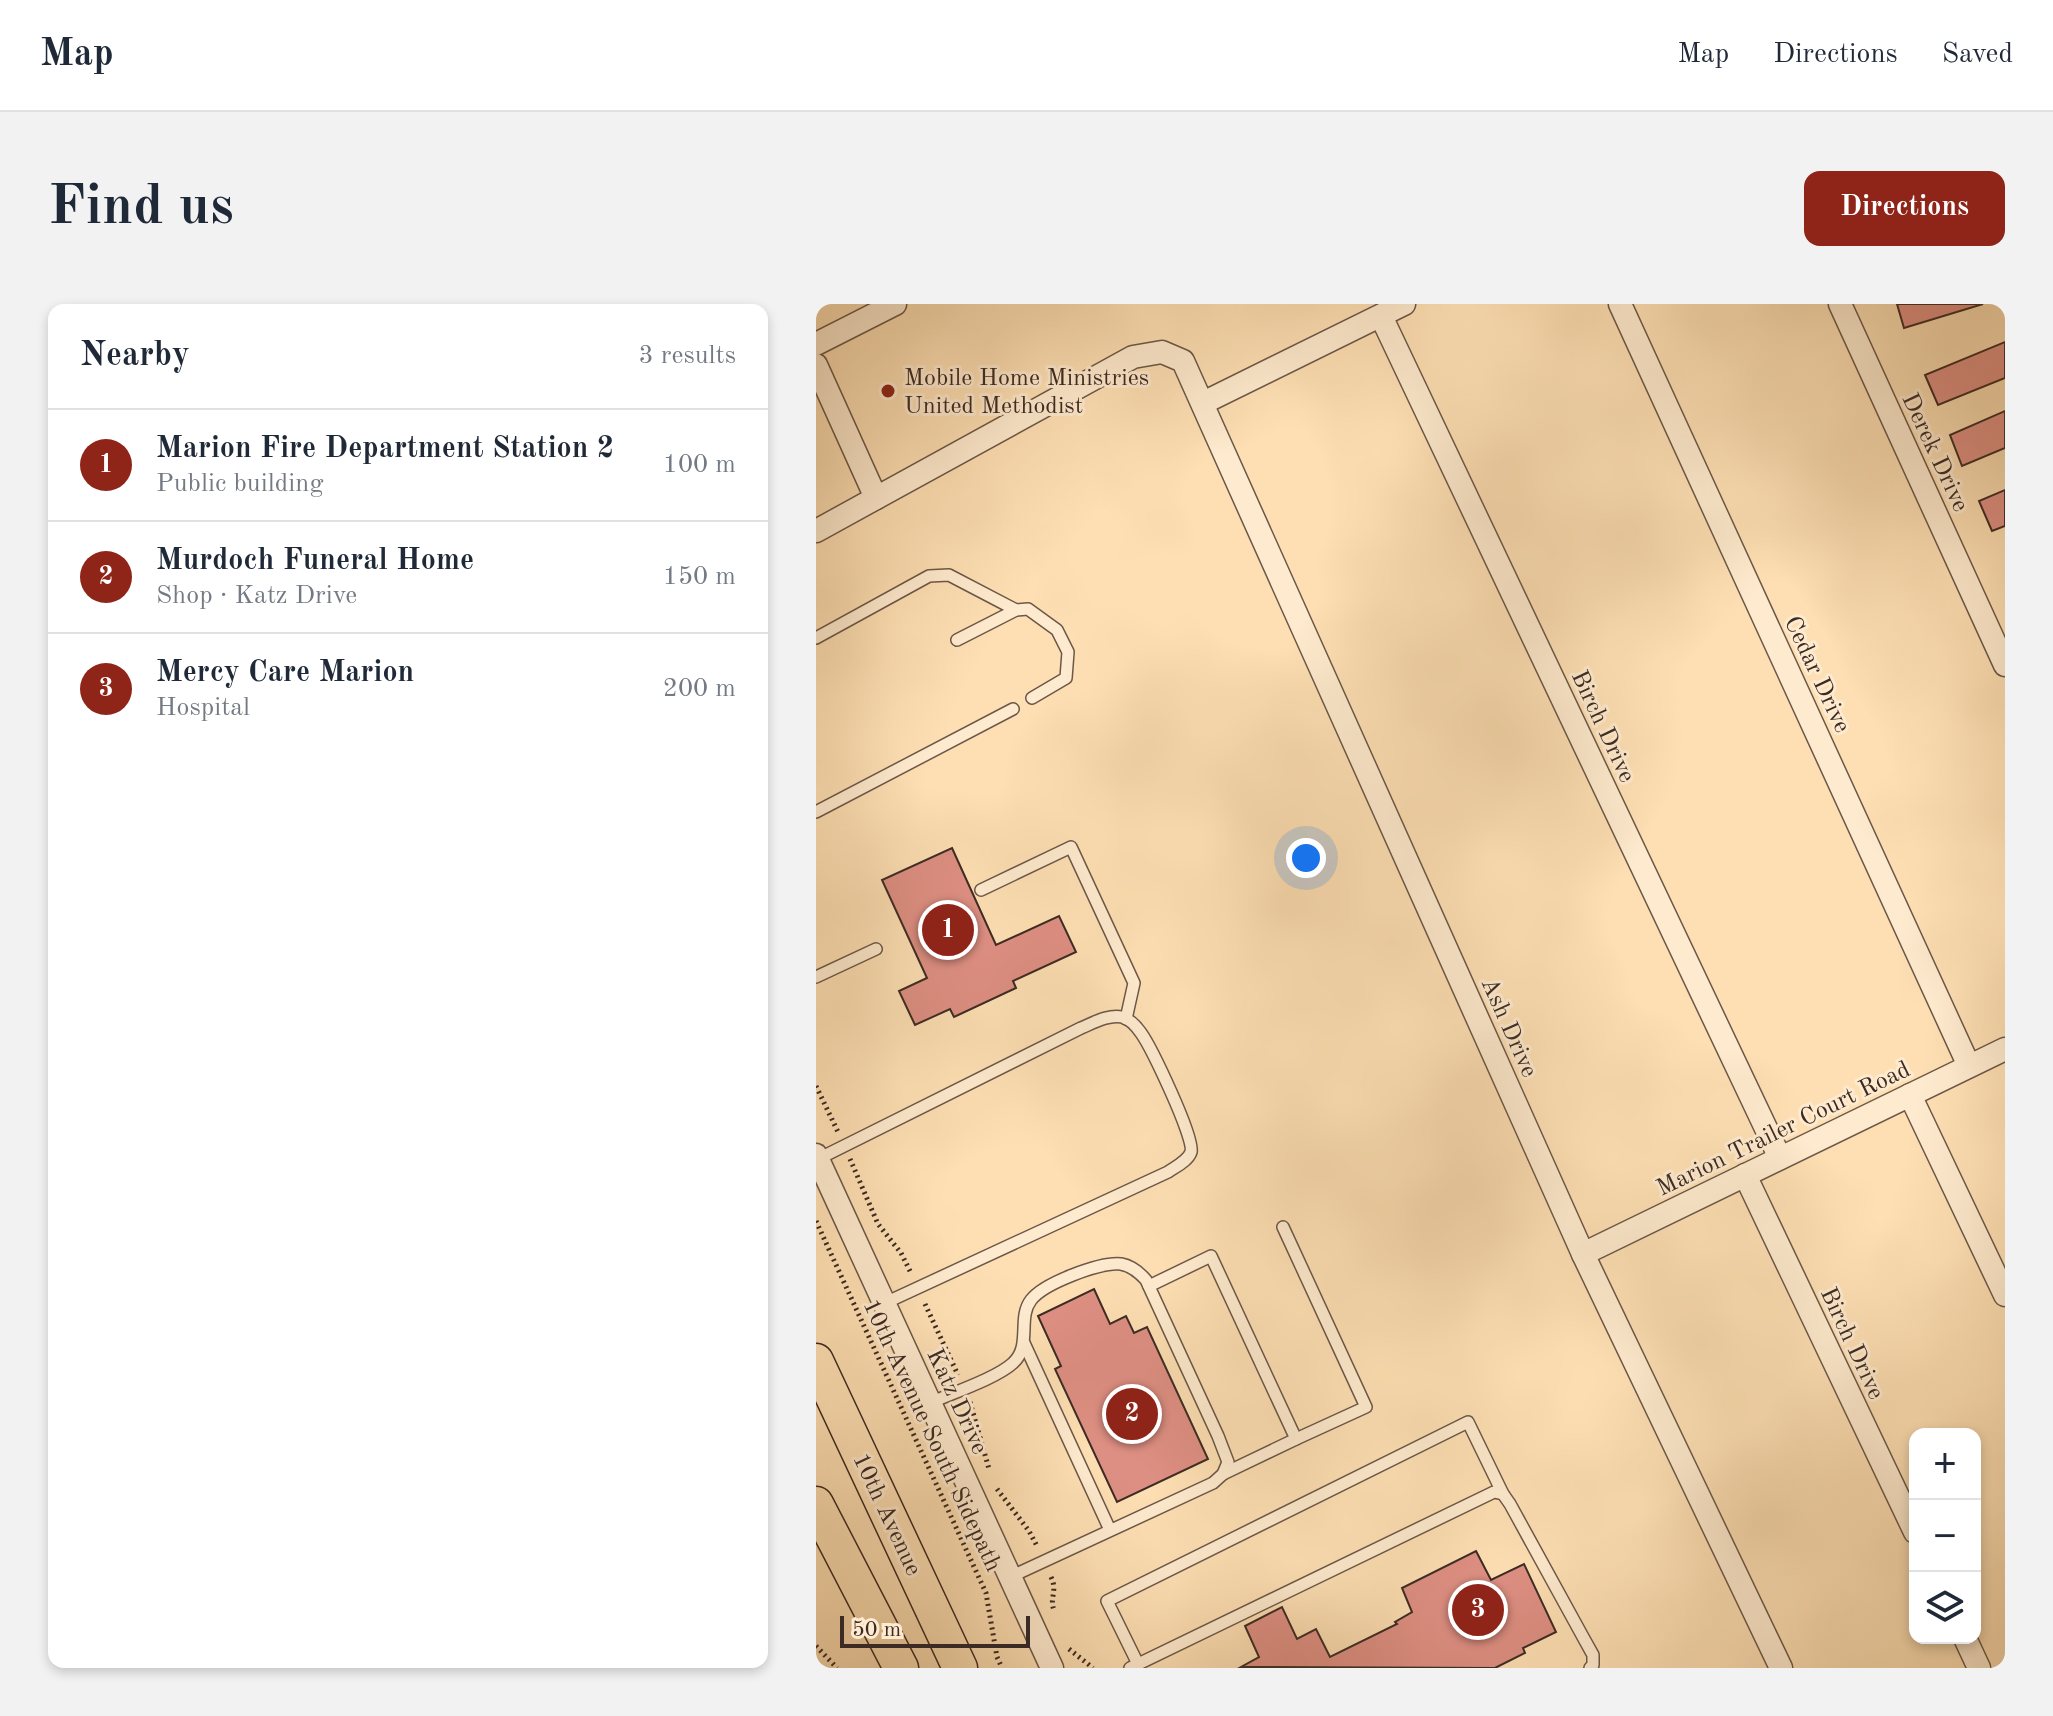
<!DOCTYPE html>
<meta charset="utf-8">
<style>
body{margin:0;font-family:"Old Standard TT",serif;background:#f2f2f3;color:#1f2937}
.controls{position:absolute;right:24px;bottom:24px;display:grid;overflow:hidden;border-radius:16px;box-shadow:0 4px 12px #0003}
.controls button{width:72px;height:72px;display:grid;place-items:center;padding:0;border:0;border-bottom:2px solid #e0e1e3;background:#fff;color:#1f2937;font:40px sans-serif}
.scale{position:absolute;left:24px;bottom:20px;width:190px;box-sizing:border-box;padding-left:8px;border:4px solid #3c2b24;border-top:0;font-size:22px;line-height:28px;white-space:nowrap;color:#3c2b24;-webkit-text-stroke:6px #feeace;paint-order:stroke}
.you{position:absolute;left:490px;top:554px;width:28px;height:28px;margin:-20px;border:6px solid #fff;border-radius:50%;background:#1a73e8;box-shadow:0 0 0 12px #1a73e833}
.badge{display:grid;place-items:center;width:52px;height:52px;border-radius:50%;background:#8f2418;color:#fff;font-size:26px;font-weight:700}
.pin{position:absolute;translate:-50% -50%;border:4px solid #fff;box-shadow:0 2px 8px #0006}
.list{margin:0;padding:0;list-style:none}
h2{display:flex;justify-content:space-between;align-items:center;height:104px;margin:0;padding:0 32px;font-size:34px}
h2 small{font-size:26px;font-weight:400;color:#747a83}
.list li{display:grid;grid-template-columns:52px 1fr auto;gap:24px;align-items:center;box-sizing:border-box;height:112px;padding:0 32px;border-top:2px solid #e0e1e3}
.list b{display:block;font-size:30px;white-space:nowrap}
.list p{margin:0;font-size:26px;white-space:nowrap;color:#747a83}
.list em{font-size:26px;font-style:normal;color:#747a83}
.icon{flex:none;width:44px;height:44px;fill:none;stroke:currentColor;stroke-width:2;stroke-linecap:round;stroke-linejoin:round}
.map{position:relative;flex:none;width:1189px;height:1364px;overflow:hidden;border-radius:16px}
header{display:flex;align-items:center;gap:48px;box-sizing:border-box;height:112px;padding:0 40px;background:#fff;border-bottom:2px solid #e0e1e3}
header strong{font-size:38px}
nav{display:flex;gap:44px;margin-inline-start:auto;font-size:28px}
.intro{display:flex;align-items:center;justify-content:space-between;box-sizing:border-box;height:192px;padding:0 48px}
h1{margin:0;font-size:56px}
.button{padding:20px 36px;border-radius:16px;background:#8f2418;color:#fff;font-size:28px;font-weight:700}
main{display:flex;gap:48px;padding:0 48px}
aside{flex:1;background:#fff;border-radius:16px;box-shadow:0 4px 12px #0003}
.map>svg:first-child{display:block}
.building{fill:#de8f83;stroke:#3c2b24;stroke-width:2}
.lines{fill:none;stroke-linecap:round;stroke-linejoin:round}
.service-casing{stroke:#6c5848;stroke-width:14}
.minor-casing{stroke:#6c5848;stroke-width:25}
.primary-casing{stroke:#3c2b24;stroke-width:37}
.path{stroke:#3c2b24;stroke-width:5;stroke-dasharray:2 4;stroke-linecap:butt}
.service{stroke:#feeace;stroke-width:11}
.minor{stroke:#feeace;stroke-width:22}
.primary{stroke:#fddfb3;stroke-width:34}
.poi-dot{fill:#8f2418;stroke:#feeace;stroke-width:3}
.labels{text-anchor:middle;stroke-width:6;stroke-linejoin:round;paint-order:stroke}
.poi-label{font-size:24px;fill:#3c2b24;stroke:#feeace;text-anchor:start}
.street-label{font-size:24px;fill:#3c2b24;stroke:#feeace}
</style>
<header>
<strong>Map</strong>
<nav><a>Map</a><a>Directions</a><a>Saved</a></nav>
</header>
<div class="intro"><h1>Find us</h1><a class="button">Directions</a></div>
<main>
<aside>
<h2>Nearby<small>3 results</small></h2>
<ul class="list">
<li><span class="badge">1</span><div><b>Marion Fire Department Station 2</b><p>Public building</p></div><em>100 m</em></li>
<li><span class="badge">2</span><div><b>Murdoch Funeral Home</b><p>Shop · Katz Drive</p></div><em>150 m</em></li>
<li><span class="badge">3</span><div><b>Mercy Care Marion</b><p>Hospital</p></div><em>200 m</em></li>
</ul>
</aside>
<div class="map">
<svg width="1189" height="1364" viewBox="0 0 1189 1364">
<rect width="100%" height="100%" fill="#fddfb3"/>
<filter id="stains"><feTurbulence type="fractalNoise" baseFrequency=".0025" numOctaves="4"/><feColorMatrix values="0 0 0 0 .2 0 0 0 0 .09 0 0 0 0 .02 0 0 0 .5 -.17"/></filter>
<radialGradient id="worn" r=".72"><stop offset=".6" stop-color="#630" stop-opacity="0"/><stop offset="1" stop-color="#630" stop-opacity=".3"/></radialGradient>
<g class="building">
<polygon points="1081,0 1167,0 1088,24"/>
<polygon points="1189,38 1189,74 1122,101 1109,71"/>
<polygon points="1189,107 1189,144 1146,162 1134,131"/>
<polygon points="1189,186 1189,222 1176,227 1163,197"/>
<polygon points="136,544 180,641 243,612 260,648 197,677 200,684 138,713 134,705 99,721 83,687 111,674 66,576"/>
<polygon points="278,985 294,1020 310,1012 318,1029 331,1023 392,1155 301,1198 239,1065 245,1062 222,1012"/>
<polygon points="660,1247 675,1276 708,1260 740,1328 707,1344 709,1349 679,1364 425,1363 443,1353 429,1322 466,1303 481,1335 500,1325 514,1353 581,1320 579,1318 596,1308 586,1284"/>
</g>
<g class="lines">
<defs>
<g id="service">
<polyline points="0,334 113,272 133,271 200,306"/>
<polyline points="141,336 200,306 212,305 241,326 252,348 250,374 216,394"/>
<polyline points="0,508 197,405"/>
<polyline points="165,586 255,543 318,679 310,715"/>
<polyline points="0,673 60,645"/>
<path d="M2,855L265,724C277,719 293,710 306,713C314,715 320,722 325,729C335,743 379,834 375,848C372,857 359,863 352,868L69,999"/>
<polyline points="467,923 550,1103 480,1135"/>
<polyline points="333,982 395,952 480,1135 407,1170"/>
<polyline points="208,1039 294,1226"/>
<path d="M114,1099C136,1089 181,1074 197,1059C216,1042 201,1014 215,996C228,979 284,958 305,960C316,962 323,968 330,976L402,1132L412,1158L407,1170L397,1179L194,1273"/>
<polyline points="322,1360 291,1297 652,1118 687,1190"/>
<polyline points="314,1364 678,1188 687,1190 694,1200 767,1333 777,1351 777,1361 774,1364"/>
</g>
<g id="minor">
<polyline points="804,0 1153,762"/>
<polyline points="1024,0 1189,361"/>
<polyline points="565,12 964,854"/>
<polyline points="0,40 79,0"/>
<polyline points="0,61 60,194"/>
<polyline points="387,99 588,0"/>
<polyline points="0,227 317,53 346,48 367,57 767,950 965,1364"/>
<polyline points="1094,791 1189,991"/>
<polyline points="0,851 236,1364"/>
<polyline points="929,871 1099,1228"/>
<polyline points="767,950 1189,745"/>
<polyline points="1149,1334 1163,1364"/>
</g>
<g id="primary">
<polyline points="0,1057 144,1364"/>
<polyline points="0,1200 85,1364"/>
</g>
</defs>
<use href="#service" class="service-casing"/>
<use href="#minor" class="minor-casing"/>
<use href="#primary" class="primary-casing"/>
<g class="path">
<polyline points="0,782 22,828"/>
<polyline points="34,855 62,920 85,949 95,969"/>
<polyline points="0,917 170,1289 181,1353 186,1364"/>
<polyline points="109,1000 142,1071"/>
<polyline points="154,1098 173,1165"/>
<polyline points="181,1185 213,1227 221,1242"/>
<path d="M235,1273C242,1287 233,1294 238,1306"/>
<polyline points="0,1342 21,1364"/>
<polyline points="253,1345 277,1364"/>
</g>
<use href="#service" class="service"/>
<use href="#minor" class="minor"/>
<use href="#primary" class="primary"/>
</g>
<circle class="poi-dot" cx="72" cy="87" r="8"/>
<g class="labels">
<g class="poi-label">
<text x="88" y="81">Mobile Home Ministries<tspan x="88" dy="28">United Methodist</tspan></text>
</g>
<g class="street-label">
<text transform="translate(1120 148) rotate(65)" y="8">Derek Drive</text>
<text transform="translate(1002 370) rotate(65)" y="8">Cedar Drive</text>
<text transform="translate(788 422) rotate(65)" y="8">Birch Drive</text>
<text transform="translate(694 723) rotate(66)" y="8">Ash Drive</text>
<text transform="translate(967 824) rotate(-26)" y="8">Marion Trailer Court Road</text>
<text transform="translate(1037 1039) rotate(65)" y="8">Birch Drive</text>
<text transform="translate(142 1097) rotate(65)" y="8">Katz Drive</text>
<text transform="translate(117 1131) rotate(65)" y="8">10th Avenue South Sidepath</text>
<text transform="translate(72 1210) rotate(65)" y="8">10th Avenue</text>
</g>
</g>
<rect width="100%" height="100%" filter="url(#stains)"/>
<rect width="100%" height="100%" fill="url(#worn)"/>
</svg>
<div class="controls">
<button>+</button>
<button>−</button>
<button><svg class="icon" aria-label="layers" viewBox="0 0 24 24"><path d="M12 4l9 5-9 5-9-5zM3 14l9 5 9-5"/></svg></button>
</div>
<div class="scale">50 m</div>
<div class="you"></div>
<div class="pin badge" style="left:132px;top:626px">1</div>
<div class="pin badge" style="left:316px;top:1110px">2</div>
<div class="pin badge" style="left:662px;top:1306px">3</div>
</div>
</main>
